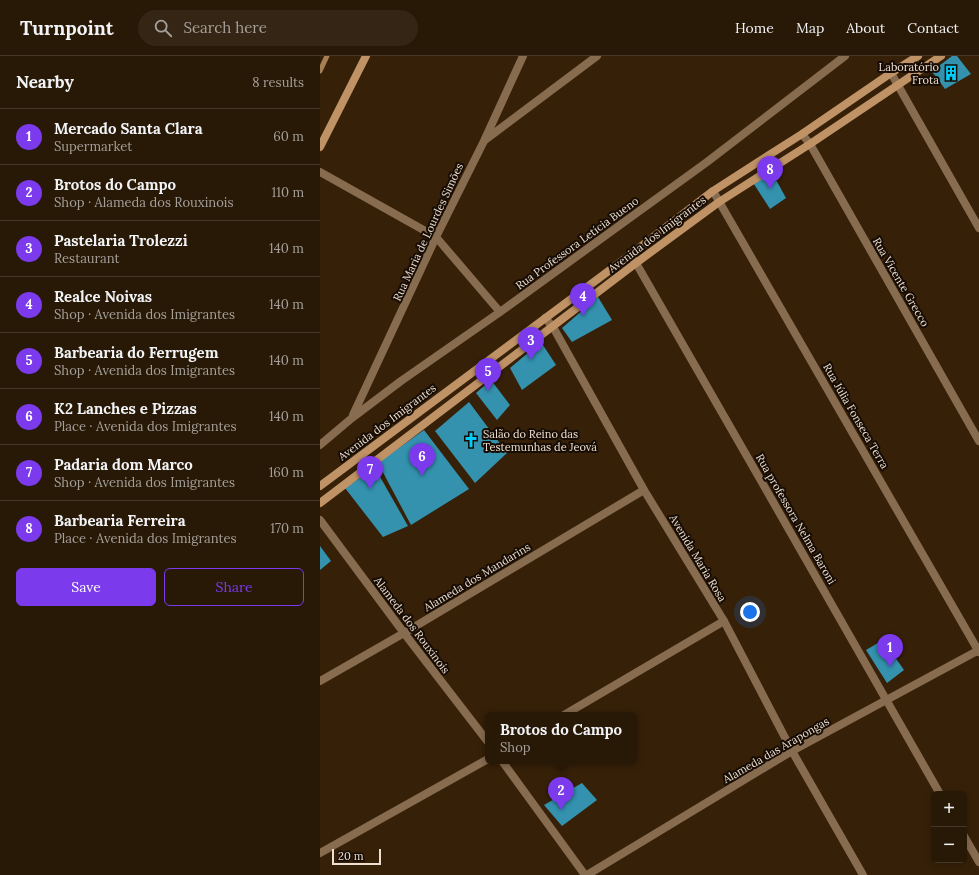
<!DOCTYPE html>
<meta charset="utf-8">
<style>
body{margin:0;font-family:Lora,serif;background:#342514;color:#f1f3f6}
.controls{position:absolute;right:12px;bottom:12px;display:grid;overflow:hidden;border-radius:6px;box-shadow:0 2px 10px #0003}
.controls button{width:36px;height:36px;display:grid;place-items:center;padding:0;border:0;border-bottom:1px solid #443728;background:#281806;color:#f1f3f6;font:20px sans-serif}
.scale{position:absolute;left:12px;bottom:10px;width:49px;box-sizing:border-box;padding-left:4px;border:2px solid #eedfd1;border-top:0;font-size:11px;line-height:14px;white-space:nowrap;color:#eedfd1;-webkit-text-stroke:3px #160c04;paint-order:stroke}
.you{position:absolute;left:430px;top:556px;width:14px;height:14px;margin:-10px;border:3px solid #fff;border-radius:50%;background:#1a73e8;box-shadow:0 0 0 6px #1a73e833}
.badge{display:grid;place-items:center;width:26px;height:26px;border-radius:50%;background:#7c3aed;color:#fff;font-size:13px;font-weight:700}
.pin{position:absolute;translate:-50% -33px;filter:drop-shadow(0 1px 2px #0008)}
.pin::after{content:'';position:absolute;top:21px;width:14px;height:12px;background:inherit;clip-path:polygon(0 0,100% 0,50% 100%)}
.popup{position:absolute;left:165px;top:656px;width:152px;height:52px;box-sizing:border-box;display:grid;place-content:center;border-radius:6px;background:#281806;filter:drop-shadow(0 1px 3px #0005);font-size:13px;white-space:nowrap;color:#a5a09b}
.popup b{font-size:15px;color:#f1f3f6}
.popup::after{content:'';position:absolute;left:50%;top:100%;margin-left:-8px;border:8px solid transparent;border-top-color:#281806}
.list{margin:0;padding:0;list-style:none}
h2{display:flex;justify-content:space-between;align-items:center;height:52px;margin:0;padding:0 16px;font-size:17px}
h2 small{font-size:13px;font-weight:400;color:#a5a09b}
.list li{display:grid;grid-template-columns:26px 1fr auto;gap:12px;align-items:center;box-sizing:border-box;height:56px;padding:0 16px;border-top:1px solid #443728}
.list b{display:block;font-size:15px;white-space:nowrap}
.list p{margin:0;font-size:13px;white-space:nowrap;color:#a5a09b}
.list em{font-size:13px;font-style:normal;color:#a5a09b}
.actions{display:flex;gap:8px;padding:12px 16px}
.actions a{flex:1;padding:9px 0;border:1px solid #7c3aed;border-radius:6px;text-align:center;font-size:14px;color:#7c3aed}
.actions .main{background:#7c3aed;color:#fff}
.icon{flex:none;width:22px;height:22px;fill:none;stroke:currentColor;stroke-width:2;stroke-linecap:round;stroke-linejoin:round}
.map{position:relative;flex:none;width:659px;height:819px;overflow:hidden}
header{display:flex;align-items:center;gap:24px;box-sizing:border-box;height:56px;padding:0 20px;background:#281806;border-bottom:1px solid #443728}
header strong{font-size:19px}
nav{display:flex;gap:22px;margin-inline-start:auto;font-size:14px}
.search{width:280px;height:36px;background:#342514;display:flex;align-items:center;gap:10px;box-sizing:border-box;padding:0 14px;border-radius:22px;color:#a5a09b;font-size:15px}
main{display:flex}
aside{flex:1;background:#281806}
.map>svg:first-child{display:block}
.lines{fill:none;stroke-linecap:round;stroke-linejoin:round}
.stream{stroke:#a77f54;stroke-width:5}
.building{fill:#3492ae}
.street{stroke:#886c50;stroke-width:8}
.secondary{stroke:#c09366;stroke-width:8}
.labels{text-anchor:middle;stroke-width:4;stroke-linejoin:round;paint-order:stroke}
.poi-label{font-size:11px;fill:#eedfd1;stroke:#160c04;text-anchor:end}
.street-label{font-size:11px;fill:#eedfd1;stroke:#160c04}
</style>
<header>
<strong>Turnpoint</strong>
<div class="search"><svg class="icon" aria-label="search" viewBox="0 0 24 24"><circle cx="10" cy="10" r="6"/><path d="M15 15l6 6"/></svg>Search here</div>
<nav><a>Home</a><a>Map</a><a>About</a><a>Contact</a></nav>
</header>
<main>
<aside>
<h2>Nearby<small>8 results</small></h2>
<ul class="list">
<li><span class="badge">1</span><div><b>Mercado Santa Clara</b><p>Supermarket</p></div><em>60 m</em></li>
<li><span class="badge">2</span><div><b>Brotos do Campo</b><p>Shop · Alameda dos Rouxinois</p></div><em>110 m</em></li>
<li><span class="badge">3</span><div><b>Pastelaria Trolezzi</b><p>Restaurant</p></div><em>140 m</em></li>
<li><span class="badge">4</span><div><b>Realce Noivas</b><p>Shop · Avenida dos Imigrantes</p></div><em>140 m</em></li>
<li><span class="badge">5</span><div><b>Barbearia do Ferrugem</b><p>Shop · Avenida dos Imigrantes</p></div><em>140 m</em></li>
<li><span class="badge">6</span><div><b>K2 Lanches e Pizzas</b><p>Place · Avenida dos Imigrantes</p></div><em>140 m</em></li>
<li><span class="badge">7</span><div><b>Padaria dom Marco</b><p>Shop · Avenida dos Imigrantes</p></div><em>160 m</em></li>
<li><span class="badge">8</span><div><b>Barbearia Ferreira</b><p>Place · Avenida dos Imigrantes</p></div><em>170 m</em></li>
</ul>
<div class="actions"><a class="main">Save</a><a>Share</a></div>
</aside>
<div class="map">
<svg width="659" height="819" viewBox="0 0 659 819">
<rect width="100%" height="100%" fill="#362008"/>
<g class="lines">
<polyline class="stream" points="0,15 7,0"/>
</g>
<g class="building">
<polygon points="632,0 637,0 651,18 625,33 614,18 611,16"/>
<polygon points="450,113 466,142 450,153 432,125"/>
<polygon points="278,241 292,264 252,286 242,272"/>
<polygon points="221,286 236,309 202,334 190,312"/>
<polygon points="171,324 190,349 177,364 156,337"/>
<polygon points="149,346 187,397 155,427 115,375"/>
<polygon points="104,374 149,433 91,469 58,407"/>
<polygon points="55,412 88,470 63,481 25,432"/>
<polygon points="0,490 11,505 0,514"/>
<polygon points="563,584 584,614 567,627 546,594"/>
<polygon points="262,727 277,744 242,770 224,749"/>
</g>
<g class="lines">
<g class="street">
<polyline points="571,17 659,172"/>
<polyline points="482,78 490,88 659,385"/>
<polyline points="165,84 277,0"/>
<polyline points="0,116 116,181 180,256"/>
<polyline points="393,135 659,596"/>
<polyline points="310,199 316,207 432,409 620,738"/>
<polyline points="225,262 233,271 324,434 404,565 472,695 543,819"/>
<polyline points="33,359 116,181 164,85 203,0"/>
<polyline points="0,389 32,362 81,325 180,256 387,106 525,0"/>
<polyline points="0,464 84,577 168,686"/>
<polyline points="0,625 84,577 324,434"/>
<polyline points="244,659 404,565"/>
<polyline points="182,705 265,819"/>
<polyline points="644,780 659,806"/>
<polyline points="0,797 168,703"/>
<polyline points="267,819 472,695 659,594"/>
</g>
<g class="secondary">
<polyline points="0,91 46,0"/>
<polyline points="0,430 310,199 393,135 482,78 571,17 598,0"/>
<polyline points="0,447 316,207 399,146 490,88 621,0"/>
</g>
</g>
<defs>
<symbol id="building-bare" viewBox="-9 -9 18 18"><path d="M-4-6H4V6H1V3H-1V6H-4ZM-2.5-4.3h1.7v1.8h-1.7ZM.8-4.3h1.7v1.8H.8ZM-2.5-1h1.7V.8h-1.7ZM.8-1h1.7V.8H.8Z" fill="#00cbf9" stroke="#160c04" stroke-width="2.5" paint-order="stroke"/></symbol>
<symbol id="church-bare" viewBox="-9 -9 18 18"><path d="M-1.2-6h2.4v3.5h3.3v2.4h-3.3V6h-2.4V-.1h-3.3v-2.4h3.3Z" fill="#00cbf9" stroke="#160c04" stroke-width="2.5" paint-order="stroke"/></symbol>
</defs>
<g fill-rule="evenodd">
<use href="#building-bare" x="620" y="6" width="22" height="22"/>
<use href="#church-bare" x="140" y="373" width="22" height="22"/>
</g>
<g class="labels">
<g class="poi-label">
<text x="619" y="15">Laboratório<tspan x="619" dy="13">Frota</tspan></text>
<text x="163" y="382" text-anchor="start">Salão do Reino das<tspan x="163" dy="13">Testemunhas de Jeová</tspan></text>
</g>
<g class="street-label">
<text transform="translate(108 176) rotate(-65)" y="4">Rua Maria de Lourdes Simões</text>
<text transform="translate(337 178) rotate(-37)" y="4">Avenida dos Imigrantes</text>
<text transform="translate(257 187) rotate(-36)" y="4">Rua Professora Letícia Bueno</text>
<text transform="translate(581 226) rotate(60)" y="4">Rua Vicente Grecco</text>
<text transform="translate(536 360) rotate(60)" y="4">Rua Júlia Fonseca Terra</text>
<text transform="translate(67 366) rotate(-37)" y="4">Avenida dos Imigrantes</text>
<text transform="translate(476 463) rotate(60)" y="4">Rua professora Nelma Baroni</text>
<text transform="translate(378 502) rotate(59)" y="4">Avenida Maria Rosa</text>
<text transform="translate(157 521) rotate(-31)" y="4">Alameda dos Mandarins</text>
<text transform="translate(92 569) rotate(53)" y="4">Alameda dos Rouxinois</text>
<text transform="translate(456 694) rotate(-30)" y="4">Alameda das Arapongas</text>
</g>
</g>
</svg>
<div class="controls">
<button>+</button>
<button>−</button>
</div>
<div class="scale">20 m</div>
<div class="you"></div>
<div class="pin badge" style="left:570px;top:611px">1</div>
<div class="pin badge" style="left:241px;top:754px">2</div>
<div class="popup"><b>Brotos do Campo</b>Shop</div>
<div class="pin badge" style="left:211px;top:304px">3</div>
<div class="pin badge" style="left:263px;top:260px">4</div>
<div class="pin badge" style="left:168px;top:335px">5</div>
<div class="pin badge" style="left:102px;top:420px">6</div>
<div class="pin badge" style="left:50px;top:433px">7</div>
<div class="pin badge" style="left:450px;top:133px">8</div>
</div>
</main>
